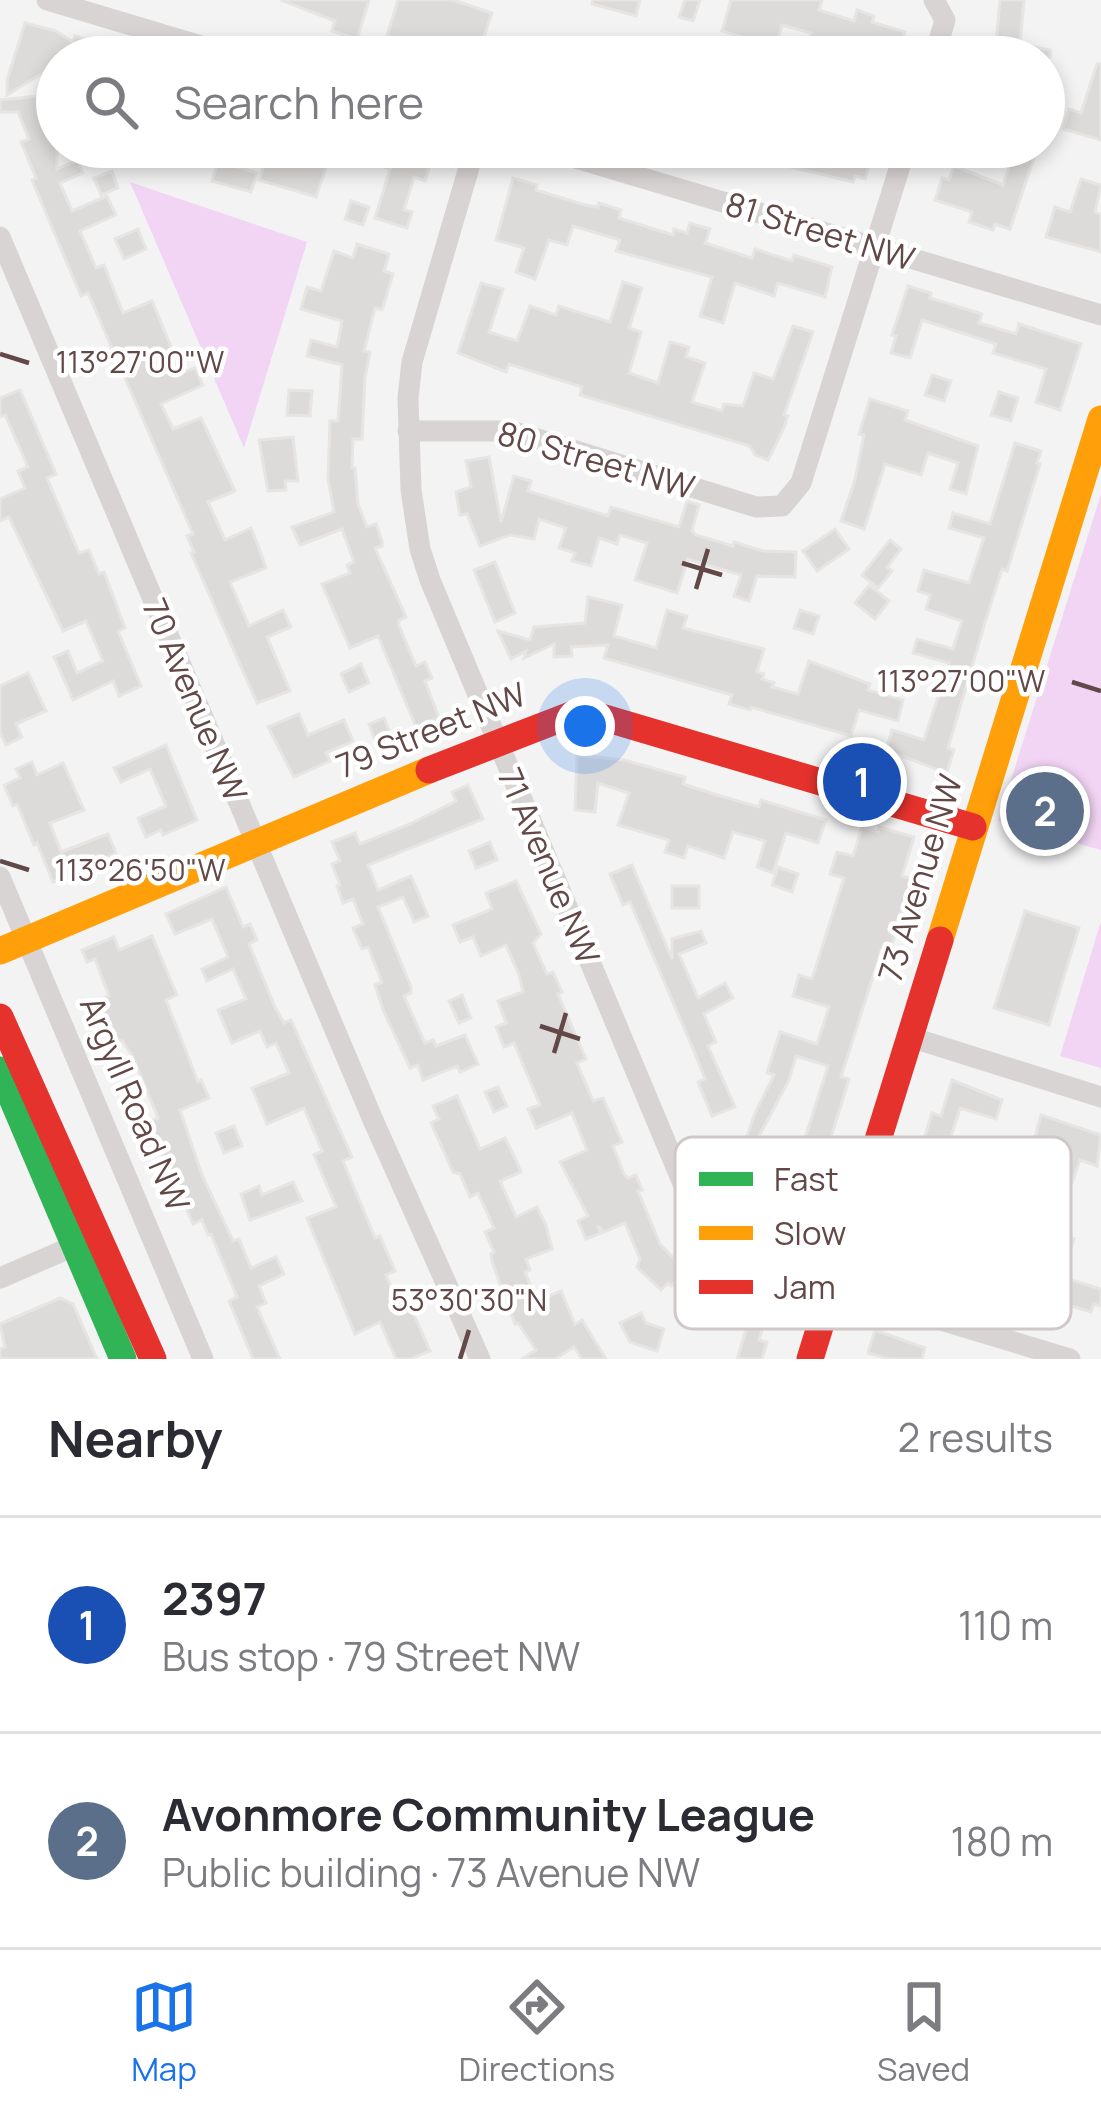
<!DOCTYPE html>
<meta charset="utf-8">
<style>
body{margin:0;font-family:Manrope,sans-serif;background:#f2f2f3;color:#2b2b33}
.you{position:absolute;left:585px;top:726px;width:42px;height:42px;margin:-30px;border:9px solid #fff;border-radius:50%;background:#1a73e8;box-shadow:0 0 0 18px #1a73e833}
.badge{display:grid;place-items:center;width:78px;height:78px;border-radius:50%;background:#1a73e8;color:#fff;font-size:39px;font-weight:700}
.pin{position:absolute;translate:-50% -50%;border:6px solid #fff;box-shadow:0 3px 12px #0006}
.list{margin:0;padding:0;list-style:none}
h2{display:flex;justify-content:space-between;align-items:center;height:156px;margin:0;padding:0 48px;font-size:51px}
h2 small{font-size:39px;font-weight:400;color:#7c7c81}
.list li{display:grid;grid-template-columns:78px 1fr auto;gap:36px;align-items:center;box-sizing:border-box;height:216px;padding:0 48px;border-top:3px solid #e1e1e2}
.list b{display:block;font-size:45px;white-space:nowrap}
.list p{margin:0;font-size:39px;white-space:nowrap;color:#7c7c81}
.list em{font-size:39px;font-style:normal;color:#7c7c81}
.icon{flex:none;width:66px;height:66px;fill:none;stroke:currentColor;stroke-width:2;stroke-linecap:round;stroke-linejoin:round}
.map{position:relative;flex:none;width:1101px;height:1359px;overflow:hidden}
.search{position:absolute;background:#fff;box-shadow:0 6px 18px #0003;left:36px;right:36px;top:36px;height:132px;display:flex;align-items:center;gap:30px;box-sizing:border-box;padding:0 42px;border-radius:66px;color:#7c7c81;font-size:45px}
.sheet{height:588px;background:#fff}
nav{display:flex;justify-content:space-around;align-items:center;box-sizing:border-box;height:168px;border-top:3px solid #e1e1e2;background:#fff;font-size:33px;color:#7c7c81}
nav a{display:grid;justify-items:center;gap:6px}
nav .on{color:#1a73e8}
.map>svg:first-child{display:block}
.green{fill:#f2d5f4}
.building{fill:#dddbda;stroke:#e6e5e4;stroke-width:3}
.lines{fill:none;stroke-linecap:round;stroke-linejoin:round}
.street{stroke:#d9d4d4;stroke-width:21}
.fast{stroke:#30b455;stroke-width:27}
.slow{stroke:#ff9f0a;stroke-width:27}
.jam{stroke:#e5322d;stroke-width:27}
.ticks{fill:none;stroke:#624847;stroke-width:4.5}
.labels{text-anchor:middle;stroke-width:9;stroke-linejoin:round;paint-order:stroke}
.street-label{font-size:33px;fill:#624847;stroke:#fff}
.key{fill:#fff;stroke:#d0c8c8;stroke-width:3}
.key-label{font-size:33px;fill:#624847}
.ticks-label{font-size:30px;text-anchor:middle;fill:#624847;stroke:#fff;stroke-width:9;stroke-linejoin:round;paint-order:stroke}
</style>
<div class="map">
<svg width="1101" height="1359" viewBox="0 0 1101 1359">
<rect width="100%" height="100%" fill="#f3f3f3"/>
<g class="green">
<polygon points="130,182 307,242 244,448"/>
<polygon points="1101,494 1101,850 998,821"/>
<polygon points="1101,921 1101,1068 1060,1056"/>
</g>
<g class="building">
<polygon points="281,0 369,0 357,39 332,31 335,21"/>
<polygon points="398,0 453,0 492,13 483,39 531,53 530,57 420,54 422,47 387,36"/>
<polygon points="593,0 640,0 636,16 592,4"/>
<polygon points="685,0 700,0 693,21 679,17"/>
<polygon points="731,0 822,0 819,10 854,21 857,10 874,16 872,22 905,32 897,57 803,57 811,33 782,25 773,57 769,57 754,52 758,42 722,31"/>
<polygon points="1000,0 1024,0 1020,44 1050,50 1050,57 987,57 991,42 996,43"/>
<polygon points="25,23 56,31 73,42 75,36 96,43 93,55 96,57 55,57 51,68 7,95 7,80"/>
<polygon points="1097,64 1101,64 1101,140 1063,129 1069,109 1081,113"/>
<polygon points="57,94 57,169 78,160 83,173 60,183 72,211 107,196 116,215 80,231 96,268 104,265 123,313 152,301 182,373 195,368 203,385 161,404 173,429 201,418 235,491 208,502 225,540 251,528 259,548 266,568 230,582 249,626 283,610 291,627 267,637 290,691 257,703 191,553 194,552 187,536 193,534 88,293 81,296 32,180 36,178 21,142 29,139 18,112 0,112 0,100"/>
<polygon points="161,147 204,147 201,163 160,150"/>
<polygon points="270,147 333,147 316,197 259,180"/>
<polygon points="338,147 405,147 433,155 425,181 414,177 404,210 412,212 407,228 375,218 390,169 338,151"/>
<polygon points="742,147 875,147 865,179 855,176 853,182 791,167 741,151"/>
<polygon points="1015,148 1035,155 1010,229 995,224 993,230 969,222 972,212 935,200 942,178 949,180 954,166 1003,185"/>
<polygon points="218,161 257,173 251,192 212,181"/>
<polygon points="112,171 118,188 101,195 94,178"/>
<polygon points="513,178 537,185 536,190 585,205 598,207 599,203 621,210 619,218 673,235 674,229 687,233 690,223 710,229 705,243 752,258 755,249 792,261 794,255 832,267 825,297 778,283 774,296 735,283 723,323 700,316 712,277 616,251 620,240 573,226 567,245 549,240 535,279 516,272 524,248 496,240"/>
<polygon points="1081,179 1101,185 1095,212 1101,214 1101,252 1046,237 1055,207 1070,212"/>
<polygon points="351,201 369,207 363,225 345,219"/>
<polygon points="138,229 146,249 124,259 115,239"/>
<polygon points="357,244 389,254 384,271 393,274 382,310 375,308 364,351 370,352 365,378 362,439 353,439 352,468 355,468 358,504 367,527 376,524 382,541 382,546 375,548 406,617 399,620 399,626 416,666 425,662 432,678 425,681 439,718 416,727 378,636 350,648 322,584 350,573 347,565 354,562 342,529 300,545 292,527 334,512 328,479 330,421 338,421 342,365 307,356 311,340 337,347 342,321 301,309 307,287 321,291 334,251 353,258"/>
<polygon points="623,282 642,288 629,328 641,332 629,373 658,383 670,342 689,347 686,357 705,363 692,402 722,411 724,404 743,406 754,373 773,379 793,326 813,332 784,415 788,416 783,430 768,460 755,455 750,446 580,395 582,387 509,364 506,372 458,353 481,283 503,289 489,332 517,341 530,306 556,315 559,306 610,322"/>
<polygon points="908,286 931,293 930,298 982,314 979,323 1016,334 1019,324 1081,344 1060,410 1036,402 1046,369 993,353 996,344 922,320 910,358 891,353 896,336 892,335"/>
<polygon points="932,375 951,381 944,401 925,395"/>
<polygon points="20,390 56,474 47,478 79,553 89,550 99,574 104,572 125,628 118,631 141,686 119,696 113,681 73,700 54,657 68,651 77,673 103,661 86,621 63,631 9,517 0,521 0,499 25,488 18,471 28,467 5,415 0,417 0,398"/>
<polygon points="289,390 312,391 310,416 287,415"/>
<polygon points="999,392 1018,398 1011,421 991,415"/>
<polygon points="870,399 908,411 905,420 978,446 966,494 950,489 958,463 928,453 921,475 885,464 864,529 841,521 855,480 864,435 859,434"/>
<polygon points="293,437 298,481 285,481 286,490 268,491 259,440"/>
<polygon points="1015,443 1041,451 1037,463 1040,464 1007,571 1002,569 986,619 948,748 954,750 947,771 936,769 886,750 892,730 924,740 949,663 913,653 917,639 953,649 962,621 926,609 930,595 918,591 924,570 969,583 984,538 949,528 953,513 990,524"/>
<polygon points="489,457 501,522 514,476 531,481 528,491 608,516 611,507 679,527 687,501 699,505 692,531 696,535 733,546 734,542 763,551 796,552 795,577 757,576 749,601 734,596 741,575 688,559 677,593 635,580 647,543 620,535 617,544 599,538 591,566 572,561 575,553 559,548 566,528 539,519 534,539 510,535 480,546 467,514 460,515 456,492 471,487 466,461"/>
<polygon points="835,529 849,549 817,571 803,551"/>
<polygon points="890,540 901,549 887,567 892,571 878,588 862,575"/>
<polygon points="495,562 515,613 495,622 474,570"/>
<polygon points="869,585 889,601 875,619 855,603"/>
<polygon points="588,597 622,605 614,636 656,648 667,610 687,616 683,628 764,649 757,672 764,674 762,679 774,683 772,687 798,694 809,661 870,684 868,690 903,700 898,721 859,710 851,736 751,707 750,710 729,704 732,695 604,658 608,645 571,647 572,656 554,657 554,644 524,658 526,651 511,659 498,631 530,640 534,627 585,623"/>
<polygon points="800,610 819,616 813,634 794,628"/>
<polygon points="361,664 369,683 349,692 341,674"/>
<polygon points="28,673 46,711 16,724 22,737 6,745 0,733 0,686"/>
<polygon points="299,714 308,735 344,720 353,741 326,753 330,761 294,777 268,727"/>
<polygon points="384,718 392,737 376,743 369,724"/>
<polygon points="166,745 197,820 163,835 161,830 146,837 138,818 166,806 150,769 121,782 114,768"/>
<polygon points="577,755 624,760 685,777 683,784 717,795 759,807 761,800 826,820 818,843 786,833 773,873 757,867 765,841 733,832 724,858 688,846 684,858 665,852 669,840 618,825 629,793 598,783 595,812 575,810"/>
<polygon points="32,762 37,775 63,763 84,810 50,823 61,852 108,834 116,853 53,882 37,843 34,845 17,804 13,806 4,785 20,778 16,769"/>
<polygon points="468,785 483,819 368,865 378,890 411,876 428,916 414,922 403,897 378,907 411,987 411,993 404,996 425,1043 433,1040 436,1046 465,1035 478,1064 460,1072 457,1066 423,1080 418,1065 410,1068 384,1012 375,985 382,982 368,947 362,949 353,928 363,924 353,899 343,903 337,886 340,885 332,864 340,861 332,842 355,833 360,844 410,824 456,801 452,792"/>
<polygon points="1037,791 1069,801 1061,827 1029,817"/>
<polygon points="862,827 878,832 879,827 914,837 902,876 912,879 889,953 881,951 841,1077 849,1079 814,1193 805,1190 794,1226 744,1206 750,1186 786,1198 828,1066 796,1056 789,1080 758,1138 764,1140 759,1156 742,1150 755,1113 774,1075 767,1073 780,1032 817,1044 829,1007 793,996 799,975 812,979 844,878 830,874 837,852 853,856"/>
<polygon points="490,842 497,860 476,868 469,851"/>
<polygon points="632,865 672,959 672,939 701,931 706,943 679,954 698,998 725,983 733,998 704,1014 716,1042 708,1046 735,1107 712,1116 698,1082 705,1079 694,1051 630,902 623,905 610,874"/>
<polygon points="778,867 798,874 792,892 772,885"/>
<polygon points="516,881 541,934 533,943 547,974 553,972 562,992 558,994 586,1059 577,1063 593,1101 603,1098 622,1142 613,1146 624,1174 628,1178 636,1175 642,1190 638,1191 660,1244 683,1268 679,1272 683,1275 671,1286 668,1283 661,1290 637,1267 640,1259 625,1223 604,1232 598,1226 601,1233 586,1239 578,1221 588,1216 560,1162 587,1150 572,1113 536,1128 528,1109 540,1105 514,1043 504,1047 496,1027 506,1023 498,1001 523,992 519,975 506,945 481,956 473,937 460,942 453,925 492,909 486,893"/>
<rect x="672" y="886" width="27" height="22"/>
<polygon points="226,887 243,927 250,924 257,940 249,944 275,1007 284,1023 291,1020 352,1157 343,1161 375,1238 380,1236 395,1271 386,1275 402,1312 411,1308 430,1351 410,1359 396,1359 380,1322 355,1334 307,1218 336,1207 314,1155 322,1151 304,1108 267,1124 252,1088 289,1073 276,1043 267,1047 260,1031 232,1043 218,1010 246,999 233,969 207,981 202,969 228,957 212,919 175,934 166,914"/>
<polygon points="1025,911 1079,928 1049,1025 994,1008"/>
<polygon points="152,936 177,995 166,1000 198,1082 201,1080 209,1098 180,1110 202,1175 233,1241 239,1239 251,1268 276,1257 284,1274 259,1286 266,1303 257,1307 280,1359 253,1359 229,1301 237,1297 211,1234 208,1235 202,1220 193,1224 148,1122 158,1118 133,1057 122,1040 114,1043 109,1030 99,1000 109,996 95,959 87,962 82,950 114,937 119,950"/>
<polygon points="462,995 471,1018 459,1023 449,1001"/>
<polygon points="952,1080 1002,1100 996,1119 960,1108 944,1158 970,1166 976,1145 995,1150 985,1189 939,1175 926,1215 971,1227 966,1245 957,1243 948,1273 932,1268 931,1272 896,1262 906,1226 898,1224 932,1113 941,1116"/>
<polygon points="498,1087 507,1106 494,1112 485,1092"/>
<polygon points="457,1096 480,1149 505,1138 515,1158 521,1172 500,1181 516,1217 537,1207 546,1225 552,1249 526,1259 530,1270 525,1272 537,1301 561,1291 575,1324 582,1320 606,1359 582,1359 574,1347 555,1359 522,1359 536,1350 518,1323 515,1324 492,1262 491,1254 494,1252 485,1232 494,1228 478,1193 470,1197 460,1174 453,1172 431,1123 439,1119 433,1106"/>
<polygon points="1041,1115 1101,1135 1097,1166 1080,1160 1072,1183 1026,1170"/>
<polygon points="234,1126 242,1146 224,1153 216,1133"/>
<polygon points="293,1182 302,1201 250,1220 241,1194 259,1186 262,1195"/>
<polygon points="1051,1232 1074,1239 1062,1277 1101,1289 1101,1306 1094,1304 1091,1312 990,1282 997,1258 1039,1270"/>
<polygon points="717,1290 770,1303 759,1340 767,1342 762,1359 737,1359 749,1321 711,1310"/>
<polygon points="60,1298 73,1304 97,1359 0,1359 0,1349 5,1347 0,1324"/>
<polygon points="641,1313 646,1323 664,1329 657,1351 630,1342 620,1323"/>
<polygon points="875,1330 925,1348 922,1359 889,1359 868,1353"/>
</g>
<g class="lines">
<g class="street">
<polyline points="47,0 238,57"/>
<polyline points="934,0 945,20 934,57"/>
<polyline points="475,147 412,362 408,398 411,490 420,549 430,580 702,1229 708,1240 749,1262 1070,1359"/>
<polyline points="539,147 1101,315"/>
<polyline points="0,237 373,1120 480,1359"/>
<polyline points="408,431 512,431 756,507 782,506 801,483 906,147"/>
<polyline points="0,877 203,1359"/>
<polyline points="910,1037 1101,1097"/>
<polyline points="0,1278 88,1240"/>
</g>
<polyline class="fast" points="0,1070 123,1359"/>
<g class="slow">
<polyline points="940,940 1101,419"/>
<polyline points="0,951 429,770"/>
</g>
<g class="jam">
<polyline points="429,770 581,711 973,827"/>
<polyline points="0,1017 153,1359"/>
<polyline points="810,1359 940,940"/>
</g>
</g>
<path class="ticks" d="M0,354L29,363M682,563L722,575M696,589L708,549M1072,682L1101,691M0,861L29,870M540,1026L580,1039M554,1053L566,1013M460,1359L469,1330"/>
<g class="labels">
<g class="street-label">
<text transform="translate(820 231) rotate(17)" y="12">81 Street NW</text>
<text transform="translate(596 460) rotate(16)" y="12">80 Street NW</text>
<text transform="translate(195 700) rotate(67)" y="12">70 Avenue NW</text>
<text transform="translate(431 730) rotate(-22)" y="12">79 Street NW</text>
<text transform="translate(549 866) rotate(67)" y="12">71 Avenue NW</text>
<text transform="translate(920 878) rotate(-73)" y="12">73 Avenue NW</text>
<text transform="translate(135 1104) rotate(67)" y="12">Argyll Road NW</text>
</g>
</g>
<rect x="675" y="1137" width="396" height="192" rx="18" class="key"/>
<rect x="699" y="1172" width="54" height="14" fill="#30b455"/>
<rect x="699" y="1226" width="54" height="14" fill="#ff9f0a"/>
<rect x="699" y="1280" width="54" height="14" fill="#e5322d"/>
<g class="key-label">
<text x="774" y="1191">Fast</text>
<text x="774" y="1245">Slow</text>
<text x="774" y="1299">Jam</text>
</g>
<g class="ticks-label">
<text x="140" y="373">113°27'00"W</text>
<text x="961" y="692">113°27'00"W</text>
<text x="140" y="881">113°26'50"W</text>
<text x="469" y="1311">53°30'30"N</text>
</g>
</svg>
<div class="you"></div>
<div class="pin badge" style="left:862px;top:782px;background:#1a4fb4">1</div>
<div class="pin badge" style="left:1045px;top:811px;background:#5c6f8a">2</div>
<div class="search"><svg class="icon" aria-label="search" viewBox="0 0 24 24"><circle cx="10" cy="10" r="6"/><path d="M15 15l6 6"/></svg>Search here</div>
</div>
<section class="sheet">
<h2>Nearby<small>2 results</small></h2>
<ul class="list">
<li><span class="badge" style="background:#1a4fb4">1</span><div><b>2397</b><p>Bus stop · 79 Street NW</p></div><em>110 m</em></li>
<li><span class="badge" style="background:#5c6f8a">2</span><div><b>Avonmore Community League</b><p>Public building · 73 Avenue NW</p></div><em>180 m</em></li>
</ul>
</section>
<nav>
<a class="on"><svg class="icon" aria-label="map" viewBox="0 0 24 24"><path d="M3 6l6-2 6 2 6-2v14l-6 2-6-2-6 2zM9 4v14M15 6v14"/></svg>Map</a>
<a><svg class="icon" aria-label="directions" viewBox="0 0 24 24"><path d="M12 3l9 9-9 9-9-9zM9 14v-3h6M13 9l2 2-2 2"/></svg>Directions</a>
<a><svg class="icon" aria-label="saved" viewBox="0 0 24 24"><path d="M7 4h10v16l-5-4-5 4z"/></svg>Saved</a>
</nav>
